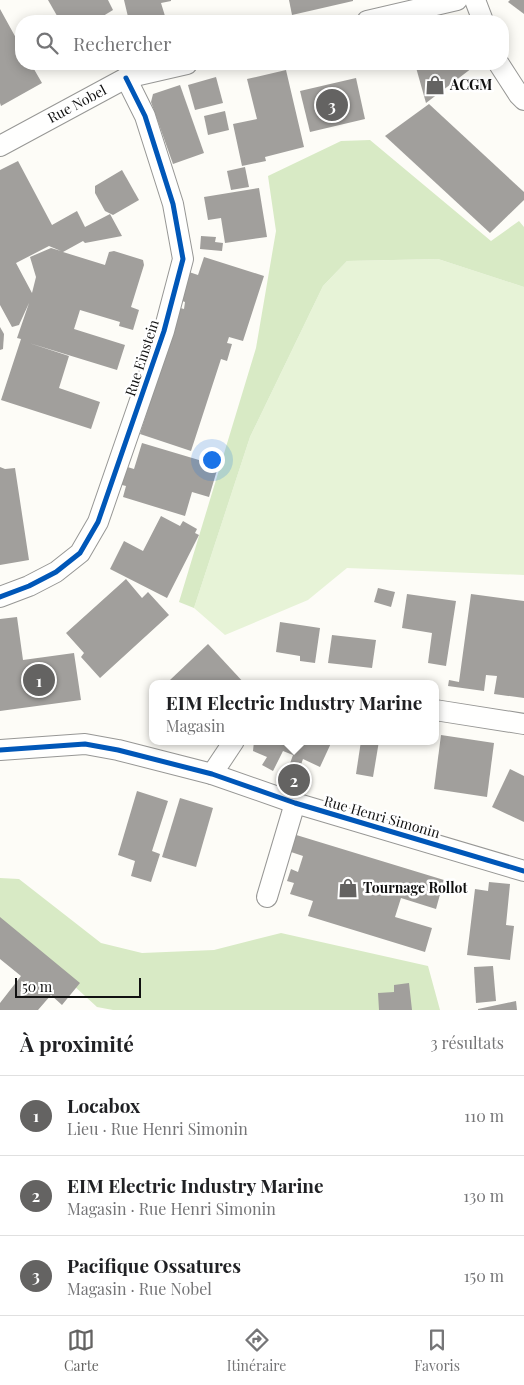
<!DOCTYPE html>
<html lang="fr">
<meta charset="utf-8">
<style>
body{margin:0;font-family:"Playfair Display",serif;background:#f2f2f2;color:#202124}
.scale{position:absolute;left:15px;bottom:12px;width:126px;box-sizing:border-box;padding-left:5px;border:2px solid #111;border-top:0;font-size:14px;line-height:18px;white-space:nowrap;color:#111;-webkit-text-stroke:4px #fff;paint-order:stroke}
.you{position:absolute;left:211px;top:459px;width:18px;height:18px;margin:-12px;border:4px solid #fff;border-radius:50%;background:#1a73e8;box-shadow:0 0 0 8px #1a73e833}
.badge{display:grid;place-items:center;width:32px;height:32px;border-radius:50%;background:#646362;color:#fff;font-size:16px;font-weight:700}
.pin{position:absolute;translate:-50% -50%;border:2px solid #fff;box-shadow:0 1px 5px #0006}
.popup{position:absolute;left:149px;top:680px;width:290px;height:65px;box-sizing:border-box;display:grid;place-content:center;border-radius:10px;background:#fff;filter:drop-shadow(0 1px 4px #0005);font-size:16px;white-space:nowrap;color:#757577}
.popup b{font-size:19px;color:#202124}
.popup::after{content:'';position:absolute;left:50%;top:100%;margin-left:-10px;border:10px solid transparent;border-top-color:#fff}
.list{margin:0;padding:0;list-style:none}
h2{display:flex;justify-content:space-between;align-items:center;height:65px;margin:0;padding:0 20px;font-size:21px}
h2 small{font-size:16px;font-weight:400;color:#757577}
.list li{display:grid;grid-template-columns:32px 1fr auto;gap:15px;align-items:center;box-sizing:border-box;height:80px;padding:0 20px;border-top:1px solid #e0e0e0}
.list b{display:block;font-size:19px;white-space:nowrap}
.list p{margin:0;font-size:16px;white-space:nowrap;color:#757577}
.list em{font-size:16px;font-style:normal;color:#757577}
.icon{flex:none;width:28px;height:28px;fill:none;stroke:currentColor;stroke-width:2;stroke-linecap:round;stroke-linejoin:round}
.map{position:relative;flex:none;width:524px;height:1010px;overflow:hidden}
.search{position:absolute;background:#fff;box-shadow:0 2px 12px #0003;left:15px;right:15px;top:15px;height:55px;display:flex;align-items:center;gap:12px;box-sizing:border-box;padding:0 18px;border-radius:20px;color:#757577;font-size:19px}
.sheet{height:305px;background:#fff}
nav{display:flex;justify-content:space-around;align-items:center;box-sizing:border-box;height:70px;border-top:1px solid #e0e0e0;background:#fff;font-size:14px;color:#757577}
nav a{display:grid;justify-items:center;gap:2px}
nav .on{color:#646362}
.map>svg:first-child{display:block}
.green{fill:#e7f3d7}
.forest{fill:#d8eac5}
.building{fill:#a19f9c;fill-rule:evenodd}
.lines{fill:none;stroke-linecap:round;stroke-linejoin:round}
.minor-casing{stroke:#979795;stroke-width:22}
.minor{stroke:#fffffe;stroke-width:20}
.cycleway-casing{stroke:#fff;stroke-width:8}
.cycleway{stroke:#0057b8;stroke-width:5}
.labels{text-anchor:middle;stroke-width:5;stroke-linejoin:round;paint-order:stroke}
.poi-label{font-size:14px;font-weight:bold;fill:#111;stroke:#fff;text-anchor:start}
.street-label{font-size:14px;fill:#111;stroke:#fff}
</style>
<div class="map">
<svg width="524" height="1010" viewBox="0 0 524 1010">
<rect width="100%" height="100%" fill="#fdfcf7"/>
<polygon class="green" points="438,259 524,287 524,575 347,568 308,600 225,635 194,608 250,437 323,286 347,261"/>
<g class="forest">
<polygon points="370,140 491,241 519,221 524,227 524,287 438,259 347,261 323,286 250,437 194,608 179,602 256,348 276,231 268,176 341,141"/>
<polygon points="0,878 19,879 101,943 142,953 214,950 281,933 428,966 440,1010 113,1010 97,1007 0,918"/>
</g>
<g class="building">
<polygon points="48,0 108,0 113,10 95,21 60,21"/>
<polygon points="124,0 171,0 171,1 161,3 165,16 144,21 129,21"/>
<polygon points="289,0 353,0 353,1 292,15"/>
<polygon points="510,0 524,0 524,14 508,2"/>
<polygon points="0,9 21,47 21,64 31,64 42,83 1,106 0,103"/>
<polygon points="415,64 471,64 472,68 426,103"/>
<polygon points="286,70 304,147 265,157 266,161 242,166 233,124 257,119 247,79"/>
<polygon points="216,77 223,103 195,110 188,85"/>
<polygon points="356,78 365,119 310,132 300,91"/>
<polygon points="180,85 204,153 173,164 151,102 153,94"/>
<polygon points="429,104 524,192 524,200 490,233 385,136"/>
<polygon points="225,111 229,130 208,135 204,116"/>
<path d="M18,161L52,225L77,211L85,227L110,214L122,236L85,243L83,241L63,252L105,265L109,252L114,251L143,260L144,265L131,307L139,310L133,330L119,326L120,322L80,310L74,329L125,345L117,370L29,343L69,356L59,388L100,402L91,429L1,400L21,339L17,338L29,303L19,325L12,327L0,305V170ZM49,246L61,251L51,248L30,257L36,277L32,293L16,263Z"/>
<polygon points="245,167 249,187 231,190 227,171"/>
<polygon points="122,170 139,200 113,215 105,211 95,193 95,186"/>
<polygon points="259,188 267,237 225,243 221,218 208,220 204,197"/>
<polygon points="201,236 216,237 215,242 223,243 222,251 200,249"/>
<polygon points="204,257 264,276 243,341 229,337 227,343 232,344 227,361 221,359 191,451 140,434 170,339 173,306 184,309 185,302 177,299 186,271 198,275"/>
<polygon points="0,327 4,334 3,349 0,350"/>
<polygon points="142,443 199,460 201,454 220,460 209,497 192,492 185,516 123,497 126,486 118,484 124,466 134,469"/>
<polygon points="0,467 5,469 15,468 29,560 0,565"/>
<polygon points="161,516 180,526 183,521 197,529 195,533 199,535 167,598 110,569 124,541 143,551"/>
<polygon points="126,579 142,598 148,592 169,615 100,678 81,657 84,653 66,633"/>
<polygon points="378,588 395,592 391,607 374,602"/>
<polygon points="407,594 456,601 446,666 428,663 432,633 402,628"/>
<polygon points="471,594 524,601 524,698 494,694 497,676 486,675 484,691 448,686 449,680 459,682"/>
<polygon points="17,617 23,660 74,653 81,700 0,711 0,619"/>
<polygon points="280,622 320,628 315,663 300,661 300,656 276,652"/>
<polygon points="332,635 376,640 372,668 328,663"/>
<polygon points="208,644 245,684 173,684 170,680"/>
<polygon points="441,735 494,743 487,797 434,789"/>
<polygon points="254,741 332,741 320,767 303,759 297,776 287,772 293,755 283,751 273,771 262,765 267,757 253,751"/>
<polygon points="361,741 379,741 373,777 356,774"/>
<polygon points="510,769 524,776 524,822 492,807"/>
<polygon points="137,791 168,801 152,851 160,854 151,882 131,876 135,861 118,855"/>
<polygon points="180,798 213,808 196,867 162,857"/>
<polygon points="293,834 444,880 436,909 401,898 395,917 432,928 425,952 308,916 313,901 290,894 294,883 287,881 291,869 298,872 303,856 288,851"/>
<polygon points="489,882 510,884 506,925 514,926 510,960 467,955 475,889 488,891"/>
<polygon points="0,917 80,983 62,1005 51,995 38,1010 0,1010 0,1003 21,976 0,959"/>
<polygon points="493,966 496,1001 476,1003 474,967"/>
<polygon points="409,983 412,1010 379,1010 378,993 394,992 394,985"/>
<polygon points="516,1001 517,1010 478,1010 478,1009"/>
</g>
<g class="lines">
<defs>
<g id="minor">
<polyline points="475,0 483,21"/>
<polyline points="367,21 457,0"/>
<polyline points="499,64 519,95 524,100"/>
<polyline points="0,146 126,78 187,64"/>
<polyline points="0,597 29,586 56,572 80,553 98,522 164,331 183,259 173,204 145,116 126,78"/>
<polyline points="435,710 524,724"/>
<polyline points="0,750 85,744 118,750 212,774 295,803 524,871"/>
<polyline points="212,774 234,741"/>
<polyline points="267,897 295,803"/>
</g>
</defs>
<use href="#minor" class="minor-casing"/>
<use href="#minor" class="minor"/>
<defs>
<g id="cycleway">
<polyline points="0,597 29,586 56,572 80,553 98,522 164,331 183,259 173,204 145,116 126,78"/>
<polyline points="0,750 85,744 118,750 212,774 295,803 524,871"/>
</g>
</defs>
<use href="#cycleway" class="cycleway-casing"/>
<use href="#cycleway" class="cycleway"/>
</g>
<defs>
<symbol id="shop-bare" viewBox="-9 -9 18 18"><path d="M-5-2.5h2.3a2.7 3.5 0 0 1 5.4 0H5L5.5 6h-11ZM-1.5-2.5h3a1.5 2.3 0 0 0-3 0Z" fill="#646362" stroke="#fff" stroke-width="2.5" paint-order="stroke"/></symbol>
</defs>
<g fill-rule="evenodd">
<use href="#shop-bare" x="421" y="71" width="28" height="28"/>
<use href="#shop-bare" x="334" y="874" width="28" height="28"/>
</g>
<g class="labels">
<g class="poi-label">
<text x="450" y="90">ACGM</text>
<text x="363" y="893">Tournage Rollot</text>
</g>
<g class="street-label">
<text transform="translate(77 104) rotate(-28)" y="5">Rue Nobel</text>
<text transform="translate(142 358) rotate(-72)" y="5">Rue Einstein</text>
<text transform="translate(382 817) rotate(16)" y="5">Rue Henri Simonin</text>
</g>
</g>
</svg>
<div class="scale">50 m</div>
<div class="you"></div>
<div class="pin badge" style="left:39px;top:680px">1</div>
<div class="pin badge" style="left:294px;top:780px">2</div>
<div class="popup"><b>EIM Electric Industry Marine</b>Magasin</div>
<div class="pin badge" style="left:332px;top:105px">3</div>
<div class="search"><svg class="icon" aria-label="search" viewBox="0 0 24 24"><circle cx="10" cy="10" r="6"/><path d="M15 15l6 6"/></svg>Rechercher</div>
</div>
<section class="sheet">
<h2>À proximité<small>3 résultats</small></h2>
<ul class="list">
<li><span class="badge">1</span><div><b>Locabox</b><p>Lieu · Rue Henri Simonin</p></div><em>110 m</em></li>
<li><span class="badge">2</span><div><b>EIM Electric Industry Marine</b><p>Magasin · Rue Henri Simonin</p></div><em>130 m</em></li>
<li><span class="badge">3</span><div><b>Pacifique Ossatures</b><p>Magasin · Rue Nobel</p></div><em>150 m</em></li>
</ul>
</section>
<nav>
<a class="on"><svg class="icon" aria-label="map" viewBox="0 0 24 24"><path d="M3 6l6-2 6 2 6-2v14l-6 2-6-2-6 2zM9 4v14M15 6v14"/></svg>Carte</a>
<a><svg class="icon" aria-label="directions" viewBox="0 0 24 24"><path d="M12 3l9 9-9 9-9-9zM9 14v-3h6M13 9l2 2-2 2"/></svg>Itinéraire</a>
<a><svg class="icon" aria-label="saved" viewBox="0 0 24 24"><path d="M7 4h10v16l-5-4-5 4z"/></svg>Favoris</a>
</nav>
